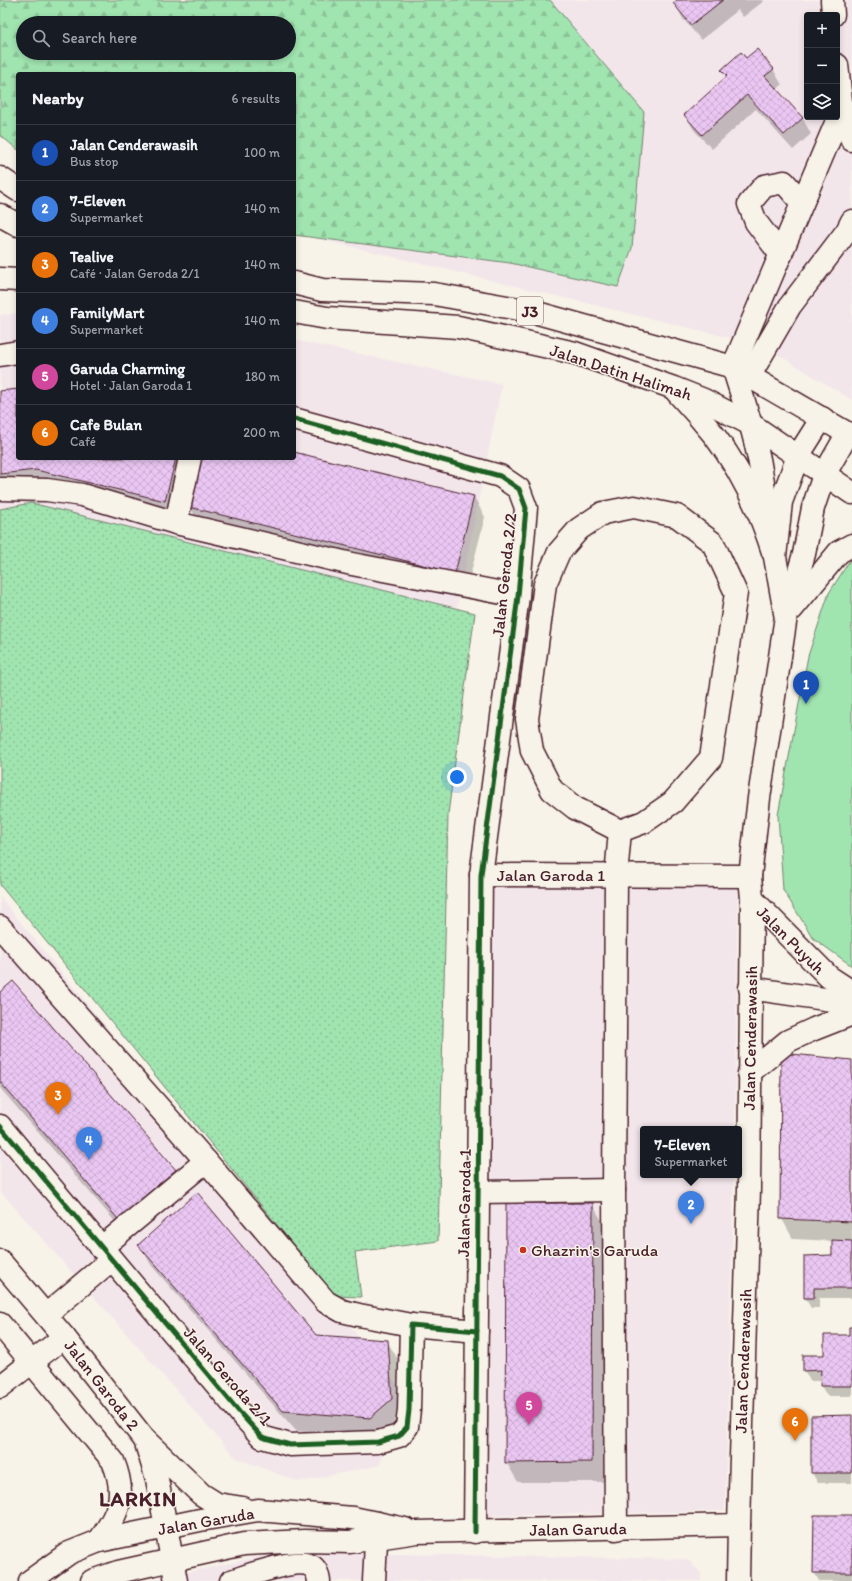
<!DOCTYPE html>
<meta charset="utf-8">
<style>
body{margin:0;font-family:Itim,sans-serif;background:#20242c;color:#f1f3f6}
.controls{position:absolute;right:12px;top:12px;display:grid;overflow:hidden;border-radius:4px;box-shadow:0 2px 6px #0003}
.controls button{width:36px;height:36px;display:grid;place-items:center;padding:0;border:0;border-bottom:1px solid #363941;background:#171b24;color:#f1f3f6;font:20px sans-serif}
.you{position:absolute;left:457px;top:777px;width:14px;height:14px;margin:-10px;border:3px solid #fff;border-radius:50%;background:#1a73e8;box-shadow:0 0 0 6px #1a73e833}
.badge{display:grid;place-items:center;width:26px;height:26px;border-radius:50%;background:#d93025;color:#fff;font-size:13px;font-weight:700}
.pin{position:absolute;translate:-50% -33px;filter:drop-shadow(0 1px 2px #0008)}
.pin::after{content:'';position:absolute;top:21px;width:14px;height:12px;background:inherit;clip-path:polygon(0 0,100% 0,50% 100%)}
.popup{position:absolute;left:640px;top:1126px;width:102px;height:52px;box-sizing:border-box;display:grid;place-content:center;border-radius:4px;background:#171b24;filter:drop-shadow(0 1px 3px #0005);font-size:13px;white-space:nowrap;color:#9ea1a6}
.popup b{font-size:15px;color:#f1f3f6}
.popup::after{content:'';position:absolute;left:50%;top:100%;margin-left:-8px;border:8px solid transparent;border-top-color:#171b24}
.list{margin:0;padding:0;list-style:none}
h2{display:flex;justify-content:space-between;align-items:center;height:52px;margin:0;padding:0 16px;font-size:17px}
h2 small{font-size:13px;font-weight:400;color:#9ea1a6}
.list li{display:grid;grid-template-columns:26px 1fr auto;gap:12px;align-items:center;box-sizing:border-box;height:56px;padding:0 16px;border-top:1px solid #363941}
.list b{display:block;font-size:15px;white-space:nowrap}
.list p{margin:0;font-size:13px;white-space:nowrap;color:#9ea1a6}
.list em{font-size:13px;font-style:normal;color:#9ea1a6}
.icon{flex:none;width:22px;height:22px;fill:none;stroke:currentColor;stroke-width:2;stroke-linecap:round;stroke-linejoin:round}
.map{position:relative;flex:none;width:852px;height:1581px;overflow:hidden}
.search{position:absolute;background:#171b24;box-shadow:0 2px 6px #0003;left:16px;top:16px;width:280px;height:44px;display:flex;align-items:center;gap:10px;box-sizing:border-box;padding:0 14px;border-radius:22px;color:#9ea1a6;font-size:15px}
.panel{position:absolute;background:#171b24;box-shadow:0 2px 6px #0003;left:16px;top:72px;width:280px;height:388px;border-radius:4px}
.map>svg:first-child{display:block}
.built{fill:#f3e6eb;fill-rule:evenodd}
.grass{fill:url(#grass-dots);stroke:#75826e}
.forest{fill:url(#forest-firs);stroke:#75826e;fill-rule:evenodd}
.green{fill:#a0e4b0;stroke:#75826e}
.shadow{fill:#0003}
.building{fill:url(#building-cross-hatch);stroke:#4a1f2b}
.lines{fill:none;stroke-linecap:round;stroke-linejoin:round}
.minor-casing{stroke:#4a1f2b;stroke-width:25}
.major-casing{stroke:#4a1f2b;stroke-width:25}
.minor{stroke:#f7f3e8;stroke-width:22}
.major{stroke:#f7f3e8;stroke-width:22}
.cycleway-casing{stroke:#f7f3e8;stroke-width:8}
.cycleway{stroke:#1b5e20;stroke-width:5}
.poi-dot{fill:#c8321e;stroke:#f7f3e8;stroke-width:1.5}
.labels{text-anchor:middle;stroke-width:3;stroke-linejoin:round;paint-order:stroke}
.shield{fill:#f7f3e8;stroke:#7e5f64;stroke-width:1}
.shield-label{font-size:16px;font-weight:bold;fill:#4a1f2b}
.street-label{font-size:17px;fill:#4a1f2b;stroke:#f7f3e8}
.poi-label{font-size:17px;fill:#4a1f2b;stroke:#f7f3e8;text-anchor:start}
.district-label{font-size:21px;font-weight:bold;letter-spacing:1px;fill:#4a1f2b;stroke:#f7f3e8}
</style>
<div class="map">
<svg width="852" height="1581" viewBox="0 0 852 1581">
<defs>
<pattern id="grass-dots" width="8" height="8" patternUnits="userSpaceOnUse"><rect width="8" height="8" fill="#a0e4b0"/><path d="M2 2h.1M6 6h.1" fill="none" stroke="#8bc398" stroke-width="1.8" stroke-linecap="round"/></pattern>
<pattern id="forest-firs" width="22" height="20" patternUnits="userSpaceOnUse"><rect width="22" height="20" fill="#a0e4b0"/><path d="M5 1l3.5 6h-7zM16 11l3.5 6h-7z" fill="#8bc398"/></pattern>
<pattern id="building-cross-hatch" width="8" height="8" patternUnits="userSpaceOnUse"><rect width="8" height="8" fill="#eac7f3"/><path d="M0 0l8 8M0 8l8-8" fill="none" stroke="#caaad0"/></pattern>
</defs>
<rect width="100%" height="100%" fill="#f7f3e8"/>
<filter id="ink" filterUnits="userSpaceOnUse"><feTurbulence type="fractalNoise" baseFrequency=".025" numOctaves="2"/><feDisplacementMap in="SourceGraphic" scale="8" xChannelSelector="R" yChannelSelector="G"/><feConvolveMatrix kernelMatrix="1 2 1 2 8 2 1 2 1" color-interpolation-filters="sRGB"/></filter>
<g filter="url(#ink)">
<g class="built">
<path d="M0,0H852V400L764,346L294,233V74H18ZM807,15H837V117H807ZM23,23H289V53H23Z"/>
<polygon points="18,313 18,458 294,458 294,340 502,384 453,627 0,531 0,315"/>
<polygon points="491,886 738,886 735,1129 643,1129 643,1175 734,1175 725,1511 484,1516"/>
<polygon points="0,897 402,1390 380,1465 299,1482 236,1458 0,1191"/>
<polygon points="279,1552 687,1559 701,1573 701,1581 149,1581"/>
</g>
<polygon class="grass" points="31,503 475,613 448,814 438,1241 355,1252 361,1297 335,1296 0,885 0,509"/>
<path class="forest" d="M0,0H550L644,112L632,248L618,287L510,263L294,235V74H18V150L0,135ZM23,23H289V53H23Z"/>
<polygon class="green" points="852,557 852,966 813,938 783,890 778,815 808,656 829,593"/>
<g class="shadow">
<polygon points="679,0 763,0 764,1 743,17 738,10 701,40 683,19 675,4"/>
<polygon points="746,60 773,69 782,85 776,90 803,119 811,134 793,150 756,109 712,149 694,130 685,115 727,78 723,70"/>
<polygon points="18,390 18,458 192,458 176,520 48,489 0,495 0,392"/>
<polygon points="294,453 474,497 485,517 466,592 202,527 190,507 203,458 294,458"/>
<polygon points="0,994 175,1170 186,1190 130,1239 0,1088"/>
<polygon points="852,1061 852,1298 819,1298 819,1308 811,1308 805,1298 833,1256 833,1241 793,1239 782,1219"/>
<polygon points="592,1204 604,1224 603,1482 518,1482 506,1462"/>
<polygon points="140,1245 315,1336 387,1341 399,1361 402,1419 381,1437 296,1431 151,1265"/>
<polygon points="852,1328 852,1396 827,1396 821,1386 822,1381 810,1381 804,1370 850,1336"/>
<polygon points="852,1416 852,1483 818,1483 812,1473"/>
<polygon points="852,1516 852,1581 819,1581 814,1572"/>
</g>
<g class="building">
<polygon points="677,0 723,0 691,25 673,3"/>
<polygon points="757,49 774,69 765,76 803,118 784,135 747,95 702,135 684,115 727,76 721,70 741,52 746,58"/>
<polygon points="18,389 18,458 176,458 165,501 36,470 0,474 0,391"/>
<polygon points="294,452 474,496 455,573 189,507 202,458 294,458"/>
<polygon points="13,981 176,1170 118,1219 0,1082 0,992"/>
<polygon points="781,1053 852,1060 852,1222 780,1219"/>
<polygon points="197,1192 316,1335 388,1340 392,1399 370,1418 283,1411 138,1245"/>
<polygon points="506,1203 593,1203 592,1462 505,1463"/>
<polygon points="832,1240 852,1241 852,1288 814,1288 814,1298 804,1298 804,1256 832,1255"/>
<polygon points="849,1327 852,1327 852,1386 820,1386 821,1370 803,1371 803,1355 824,1355 824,1335 849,1335"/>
<polygon points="852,1415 852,1473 811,1473 811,1416"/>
<polygon points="814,1515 852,1515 852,1573 813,1573"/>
</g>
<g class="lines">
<defs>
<g id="minor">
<polyline points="832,0 833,15"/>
<polyline points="837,65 842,109 852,140"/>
<polyline points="781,255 756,222 749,204 764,186 784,182 802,203"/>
<polyline points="0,355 18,352"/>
<polyline points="733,367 842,109"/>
<polyline points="750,375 790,306 847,231 852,221"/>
<polyline points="294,419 500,476 519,489 526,508 518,596 481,875 475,1532"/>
<polyline points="0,489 47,490 82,495 176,523 352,564 518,596"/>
<polygon points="634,507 677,516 713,543 736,593 711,758 673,802 644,822 620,831 575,808 552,790 532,751 527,719 545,584 559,552 579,529 603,513"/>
<polyline points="176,523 190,458"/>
<polyline points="481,875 750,876"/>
<polyline points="752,899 829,977 852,992"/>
<polyline points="0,927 206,1161 326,1302 342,1311 359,1315 411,1325 477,1331"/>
<polyline points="750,988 852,1003"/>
<polyline points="0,1126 241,1414 262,1437 290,1445 378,1442 399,1436 407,1427 409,1410 411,1325"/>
<polyline points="478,1192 614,1190"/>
<polyline points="101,1248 206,1161"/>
<polyline points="0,1261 64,1337 145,1440 157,1479 176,1581"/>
<polyline points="46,1315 111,1260"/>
<path d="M0,1324L113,1461C127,1495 119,1513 99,1541"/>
<polyline points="0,1387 64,1337"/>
<polyline points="616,1529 614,1190 616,876 620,831"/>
<path d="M231,1581C247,1576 299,1556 313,1567C317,1570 318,1576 319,1581"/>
<polyline points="374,1581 377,1523"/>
<polyline points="738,1581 739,1525"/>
</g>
<g id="major">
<polyline points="0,178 18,190"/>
<polyline points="0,215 18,225"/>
<polyline points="0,279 18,280"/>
<polyline points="294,283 322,290 434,294 530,311 733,367 852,436"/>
<polyline points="294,312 327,318 458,327 575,353 674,388 704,400 752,425 852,493"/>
<path d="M733,367C749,416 765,466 766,519"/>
<path d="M676,391C689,405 702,420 714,435C740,469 760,511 773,552"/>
<polyline points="792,609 839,552 852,545"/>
<polyline points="785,613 775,557 781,502 798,456 822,418"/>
<polyline points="749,1073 788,1041 814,1029 852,1014"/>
<polyline points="145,1440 201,1494 217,1504 243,1508"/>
<polyline points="30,1581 69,1553 99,1541 200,1520 258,1510 353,1518 405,1529"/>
<polyline points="92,1581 118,1572 244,1544 305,1541 350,1542 417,1532 739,1525 749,1189 752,899 750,876 759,798 786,616 804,554 813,508 824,475 848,433"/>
</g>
</defs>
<use href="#minor" class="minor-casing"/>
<use href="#major" class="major-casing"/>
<use href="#minor" class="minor"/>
<use href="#major" class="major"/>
<defs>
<g id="cycleway">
<polyline points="294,419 500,476 519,489 526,508 518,596 481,875 475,1532"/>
<polyline points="0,1126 241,1414 262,1437 290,1445 378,1442 399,1436 407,1427 409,1410 411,1325 477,1331"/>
</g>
</defs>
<use href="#cycleway" class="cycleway-casing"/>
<use href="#cycleway" class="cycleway"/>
</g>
</g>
<circle class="poi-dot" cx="523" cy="1250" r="4"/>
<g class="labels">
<rect class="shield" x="517" y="297" width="26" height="28" rx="3"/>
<g class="shield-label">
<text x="530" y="317">J3</text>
</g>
<g class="street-label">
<text transform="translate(621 372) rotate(18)" y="6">Jalan Datin Halimah</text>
<text transform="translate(504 575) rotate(-84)" y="6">Jalan Geroda 2/2</text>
<text x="551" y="881">Jalan Garoda 1</text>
<text transform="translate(791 940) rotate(45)" y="6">Jalan Puyuh</text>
<text transform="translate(750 1038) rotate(-89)" y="6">Jalan Cenderawasih</text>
<text transform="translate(464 1203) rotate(-89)" y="6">Jalan Garoda 1</text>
<text transform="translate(743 1361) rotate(-88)" y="6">Jalan Cenderawasih</text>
<text transform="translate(228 1376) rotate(49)" y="6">Jalan Geroda 2/1</text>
<text transform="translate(102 1385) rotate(52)" y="6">Jalan Garoda 2</text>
<text transform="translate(206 1521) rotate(-10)" y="6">Jalan Garuda</text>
<text transform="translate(578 1529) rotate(-1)" y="6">Jalan Garuda</text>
</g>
<g class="poi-label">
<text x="531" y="1256">Ghazrin's Garuda</text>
</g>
<g class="district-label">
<text x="138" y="1506">LARKIN</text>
</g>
</g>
</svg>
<div class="controls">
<button>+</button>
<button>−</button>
<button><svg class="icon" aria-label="layers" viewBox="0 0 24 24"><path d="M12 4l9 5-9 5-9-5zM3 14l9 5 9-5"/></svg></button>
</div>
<div class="you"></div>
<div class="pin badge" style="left:806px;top:704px;background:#1a4fb4">1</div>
<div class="pin badge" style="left:691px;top:1224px;background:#3f7fe0">2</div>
<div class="popup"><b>7-Eleven</b>Supermarket</div>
<div class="pin badge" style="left:58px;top:1115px;background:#e8710a">3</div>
<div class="pin badge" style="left:89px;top:1160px;background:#3f7fe0">4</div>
<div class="pin badge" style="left:529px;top:1425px;background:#d1479c">5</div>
<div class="pin badge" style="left:795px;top:1441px;background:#e8710a">6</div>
<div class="search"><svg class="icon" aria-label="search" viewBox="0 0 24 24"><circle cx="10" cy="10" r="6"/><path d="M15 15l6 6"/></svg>Search here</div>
<section class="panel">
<h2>Nearby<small>6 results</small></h2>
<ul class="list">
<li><span class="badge" style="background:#1a4fb4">1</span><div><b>Jalan Cenderawasih</b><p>Bus stop</p></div><em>100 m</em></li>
<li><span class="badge" style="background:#3f7fe0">2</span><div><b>7-Eleven</b><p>Supermarket</p></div><em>140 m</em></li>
<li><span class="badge" style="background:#e8710a">3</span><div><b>Tealive</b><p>Café · Jalan Geroda 2/1</p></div><em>140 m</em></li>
<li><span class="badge" style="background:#3f7fe0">4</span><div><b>FamilyMart</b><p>Supermarket</p></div><em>140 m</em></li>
<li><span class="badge" style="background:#d1479c">5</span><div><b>Garuda Charming</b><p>Hotel · Jalan Garoda 1</p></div><em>180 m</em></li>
<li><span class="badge" style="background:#e8710a">6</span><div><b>Cafe Bulan</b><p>Café</p></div><em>200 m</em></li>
</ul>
</section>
</div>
